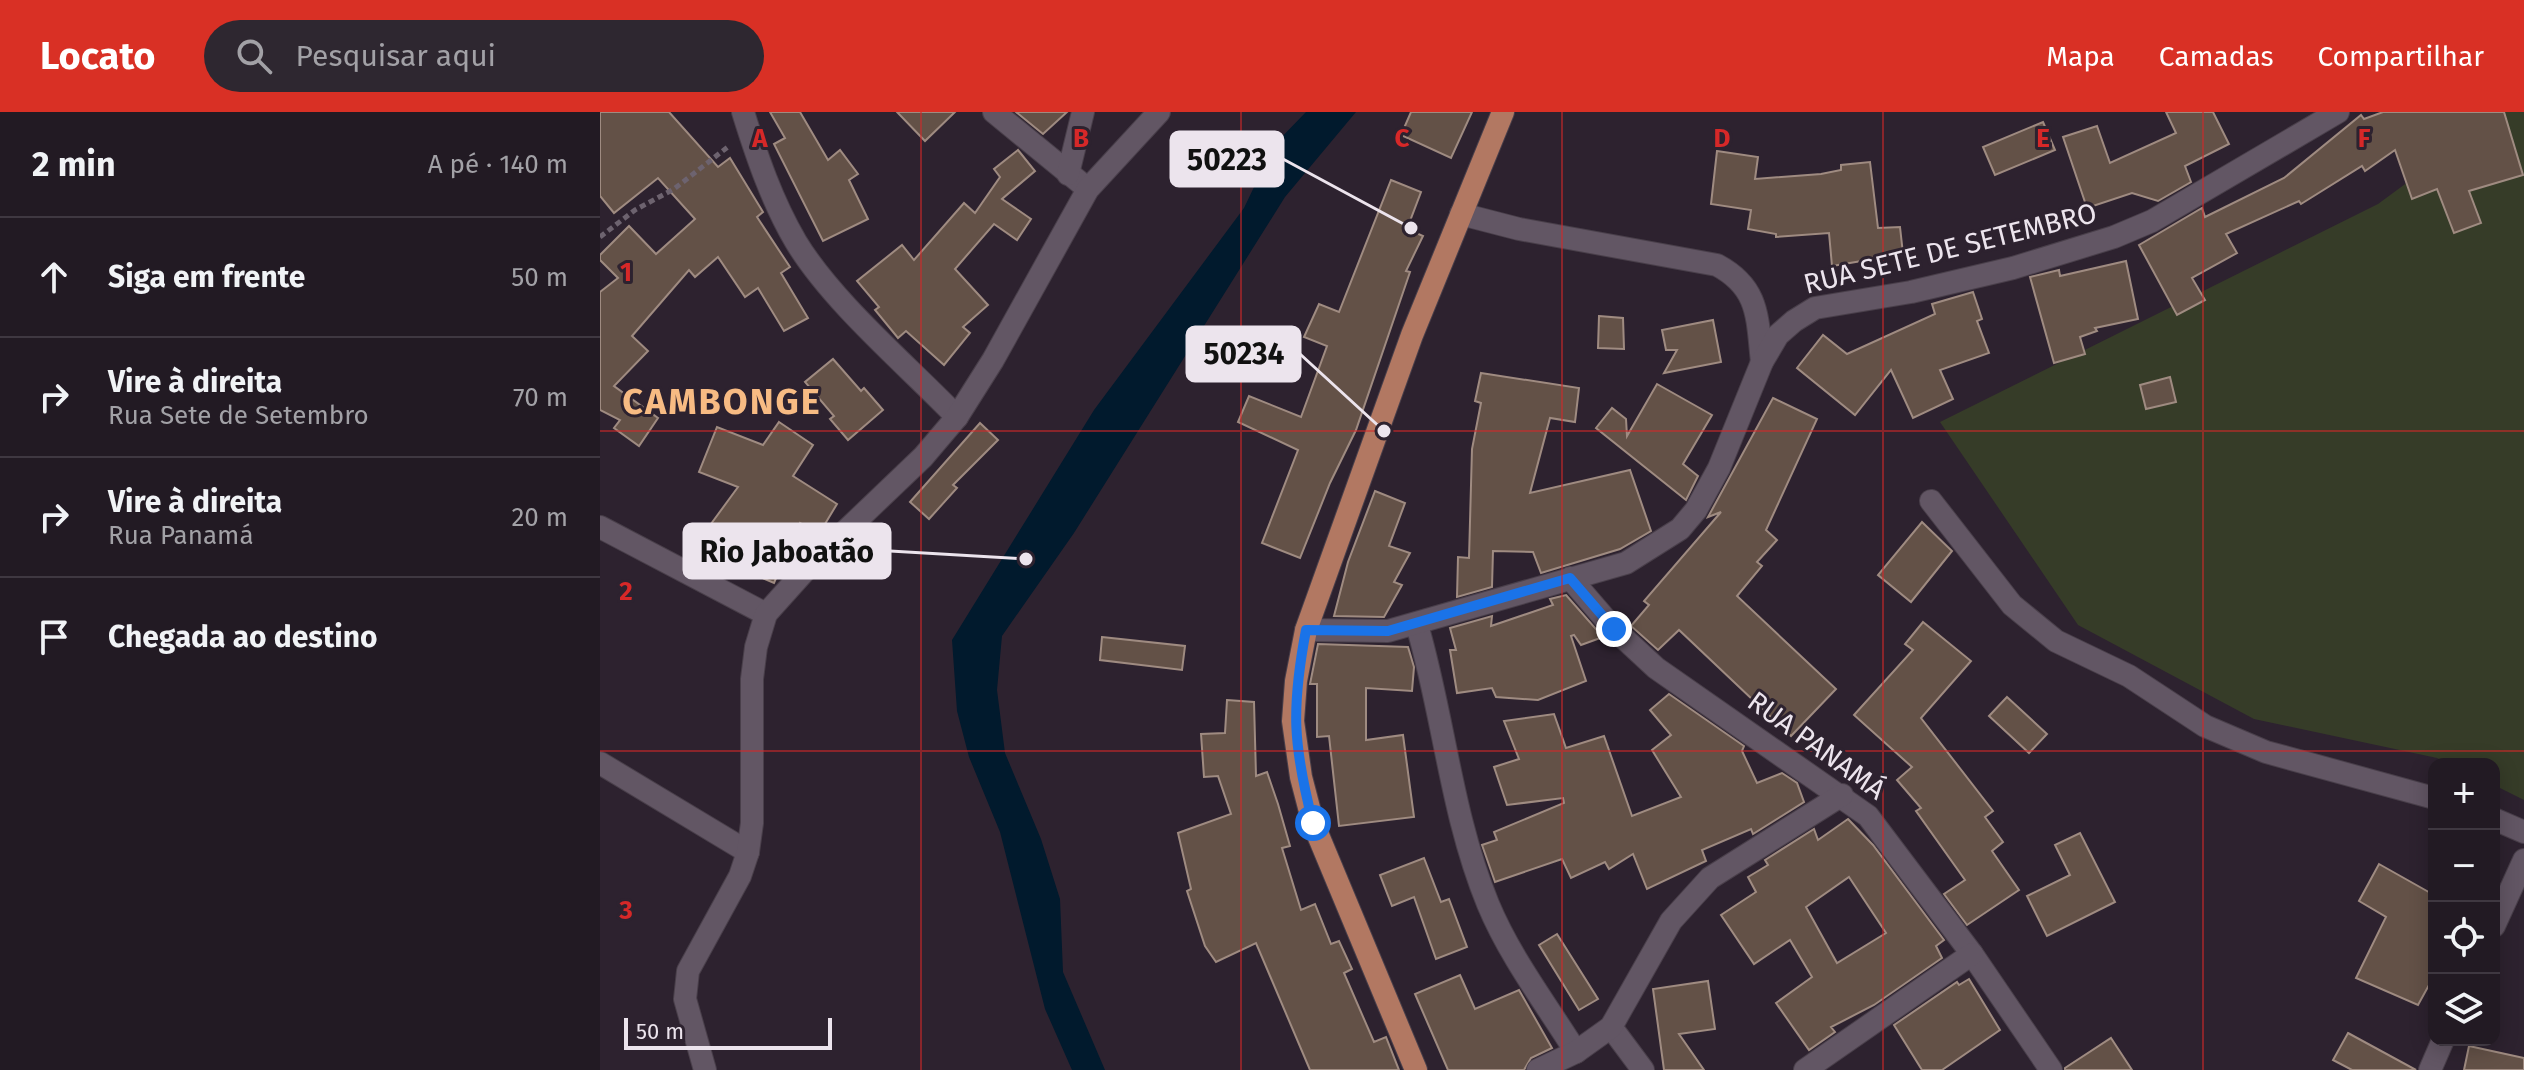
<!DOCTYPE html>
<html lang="pt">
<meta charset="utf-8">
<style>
body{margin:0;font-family:"Fira Sans",sans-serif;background:#2e2730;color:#f1f3f6}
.controls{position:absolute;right:24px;bottom:24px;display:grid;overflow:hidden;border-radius:16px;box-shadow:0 4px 20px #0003}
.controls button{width:72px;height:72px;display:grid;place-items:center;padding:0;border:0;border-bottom:2px solid #3f3841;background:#221a23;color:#f1f3f6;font:40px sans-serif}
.scale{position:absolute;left:24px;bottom:20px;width:208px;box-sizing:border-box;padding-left:8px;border:4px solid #ece4ed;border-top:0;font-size:22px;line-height:28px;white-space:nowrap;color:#ece4ed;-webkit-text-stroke:6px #2d222f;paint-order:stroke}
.stop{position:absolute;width:24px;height:24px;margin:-18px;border:6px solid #1a73e8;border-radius:50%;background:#fff}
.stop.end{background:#1a73e8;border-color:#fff;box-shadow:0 2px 8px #0008}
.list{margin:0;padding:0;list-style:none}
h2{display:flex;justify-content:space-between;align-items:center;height:104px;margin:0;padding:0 32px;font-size:34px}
h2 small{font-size:26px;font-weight:400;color:#a2a1a6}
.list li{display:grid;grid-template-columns:52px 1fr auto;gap:24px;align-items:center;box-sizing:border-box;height:120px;padding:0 32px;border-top:2px solid #3f3841}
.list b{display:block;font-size:30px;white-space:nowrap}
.list p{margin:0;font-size:26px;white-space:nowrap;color:#a2a1a6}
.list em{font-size:26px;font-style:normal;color:#a2a1a6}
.icon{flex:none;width:44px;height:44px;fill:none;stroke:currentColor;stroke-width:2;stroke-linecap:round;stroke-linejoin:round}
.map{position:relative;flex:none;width:1924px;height:958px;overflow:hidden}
header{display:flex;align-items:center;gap:48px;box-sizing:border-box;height:112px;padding:0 40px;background:#d93025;color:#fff}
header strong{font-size:38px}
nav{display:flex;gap:44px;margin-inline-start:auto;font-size:28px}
.search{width:560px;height:72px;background:#2e2730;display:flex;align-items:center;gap:20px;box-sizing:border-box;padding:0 28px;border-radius:44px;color:#a2a1a6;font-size:30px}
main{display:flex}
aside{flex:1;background:#221a23}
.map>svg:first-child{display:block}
.green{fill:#363c28}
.water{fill:#011a2d}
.building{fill:#635147;stroke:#9f8b81;stroke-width:2;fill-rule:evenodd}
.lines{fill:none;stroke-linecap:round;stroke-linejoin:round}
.minor-casing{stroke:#493f4a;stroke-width:24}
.primary-casing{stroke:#493f4a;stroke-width:24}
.path{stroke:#6d636f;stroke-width:5;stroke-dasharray:6 4;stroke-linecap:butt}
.minor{stroke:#625664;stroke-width:22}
.primary{stroke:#b27862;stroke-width:22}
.route{stroke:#1a73e8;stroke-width:10}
.grid{fill:none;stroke:#d62828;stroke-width:2;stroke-opacity:0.55}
.labels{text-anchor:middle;stroke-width:6;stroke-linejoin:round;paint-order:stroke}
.street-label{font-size:28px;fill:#ece4ed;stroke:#2d222f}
.district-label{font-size:36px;font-weight:bold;letter-spacing:2px;fill:#f7bb83;stroke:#2d222f}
.grid-label{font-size:26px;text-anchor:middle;font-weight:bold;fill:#d62828;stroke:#2d222f;stroke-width:6;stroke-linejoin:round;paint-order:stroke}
.leader{fill:none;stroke:#ece4ed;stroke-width:3}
.callout-dot{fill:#ece4ed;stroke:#2d222f;stroke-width:3}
.callout{fill:#ece4ed;stroke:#ece4ed;stroke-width:3}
.callout-label{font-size:30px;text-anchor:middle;font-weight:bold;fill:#111}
</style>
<header>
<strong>Locato</strong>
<div class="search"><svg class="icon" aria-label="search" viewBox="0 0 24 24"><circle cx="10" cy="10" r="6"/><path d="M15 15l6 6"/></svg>Pesquisar aqui</div>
<nav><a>Mapa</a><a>Camadas</a><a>Compartilhar</a></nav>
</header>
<main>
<aside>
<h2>2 min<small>A pé · 140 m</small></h2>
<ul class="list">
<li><svg class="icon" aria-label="ahead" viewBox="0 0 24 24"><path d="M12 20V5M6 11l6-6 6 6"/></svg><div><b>Siga em frente</b></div><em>50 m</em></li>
<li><svg class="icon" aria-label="right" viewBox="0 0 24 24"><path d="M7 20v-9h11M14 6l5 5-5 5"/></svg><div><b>Vire à direita</b><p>Rua Sete de Setembro</p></div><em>70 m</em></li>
<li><svg class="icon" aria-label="right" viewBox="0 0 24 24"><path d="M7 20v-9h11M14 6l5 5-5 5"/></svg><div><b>Vire à direita</b><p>Rua Panamá</p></div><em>20 m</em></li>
<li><svg class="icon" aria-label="arrive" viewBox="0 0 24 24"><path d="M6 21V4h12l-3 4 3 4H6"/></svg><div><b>Chegada ao destino</b></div></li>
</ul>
</aside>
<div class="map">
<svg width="1924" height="958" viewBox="0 0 1924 958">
<rect width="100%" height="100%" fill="#2d222f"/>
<polygon class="green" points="1903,0 1924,0 1924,688 1894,673 1894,652 1850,652 1837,646 1654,607 1478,513 1340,310 1778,92"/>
<polygon class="water" points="706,0 756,0 685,85 474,421 402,524 397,578 405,641 441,727 460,787 463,860 505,958 472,958 445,897 400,720 369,645 357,599 352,528 494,298 644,96 674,33"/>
<g class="building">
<polygon points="0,0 69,0 118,55 130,46 163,100 157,105 190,155 181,161 208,206 184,219 158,176 145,185 118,145 95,165 89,158 32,224 48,239 14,274 58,306 39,334 14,316 20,308 0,298 0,180 18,166 0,148 0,143 29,114 56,142 95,107 58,66 14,101 0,84"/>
<polygon points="170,0 200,0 228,48 240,38 258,62 249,68 268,107 223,129 174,32 185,26"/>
<polygon points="297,0 355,0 325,29"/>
<polygon points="416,0 467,0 443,22"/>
<polygon points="811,0 872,0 851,46 801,23"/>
<polygon points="1566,0 1613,0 1629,32 1585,54 1591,70 1558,89 1532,81 1487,96 1463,25 1497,14 1510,51 1576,21"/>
<polygon points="1783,0 1904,0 1923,63 1869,79 1881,111 1854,121 1837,77 1812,87 1795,38 1765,59 1762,54 1701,92 1699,89 1626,122 1637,141 1592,166 1605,188 1577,203 1539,133 1602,96 1605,105 1684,66 1761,3 1764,7"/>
<polygon points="1443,10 1455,38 1395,63 1383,35"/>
<polygon points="418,38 435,59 402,87 431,107 417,128 394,112 355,157 388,193 363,215 370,221 344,253 306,219 298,226 275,198 279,195 257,169 302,133 314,148 364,91 375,101 400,65 394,57"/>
<polygon points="1117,39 1158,45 1155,67 1221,62 1241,58 1241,53 1270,50 1278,116 1300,115 1303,142 1232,154 1229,121 1176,125 1176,122 1148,117 1151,98 1111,92"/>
<polygon points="791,68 821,80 807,117 823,124 806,159 810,160 756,318 730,371 700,446 662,431 698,338 638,310 649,284 701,305 727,234 704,225 719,192 739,200"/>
<polygon points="1526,149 1538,207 1495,216 1497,219 1480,225 1485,242 1454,251 1430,165 1459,158 1460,164"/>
<polygon points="1373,180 1382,207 1377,209 1389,241 1340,258 1353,287 1313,306 1291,258 1255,303 1197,256 1223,223 1247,242 1335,202 1332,192"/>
<polygon points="999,204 1023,206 1024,237 998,236"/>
<polygon points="1113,208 1121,250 1064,261 1077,238 1066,238 1062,218"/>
<polygon points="233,247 261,279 264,276 283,298 248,328 230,307 234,304 205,270"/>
<polygon points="881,261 979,276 975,310 950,306 930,381 1030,358 1051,419 1020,437 941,461 933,440 893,439 892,475 857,485 858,445 869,446 872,337 881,291 875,289"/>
<polygon points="1570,265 1576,290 1546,297 1540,273"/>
<polygon points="1057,272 1112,303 1083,352 1098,364 1086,388 996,316 1012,296 1026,307 1027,324"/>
<polygon points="1173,286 1217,307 1166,418 1177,428 1157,450 1162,454 1137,484 1236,577 1191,624 1079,518 1058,538 1031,514 1049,493 1044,489 1121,400 1108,405"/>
<polygon points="179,310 213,333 193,364 237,392 219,422 200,411 174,471 144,458 149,445 108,416 138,375 99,360 117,315 163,333"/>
<polygon points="380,311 398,328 353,373 357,376 329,407 310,390"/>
<polygon points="775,379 805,391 789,434 810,441 794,470 802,473 784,505 734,504 748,450"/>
<polygon points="1322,410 1352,439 1311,490 1278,463"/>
<polygon points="966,483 1003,525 981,533 974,523 971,524 986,569 938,588 896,585 892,576 857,581 850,538 856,538 850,516 892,504 891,514 953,493 950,487"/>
<polygon points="1323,510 1371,549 1321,606 1393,699 1385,705 1403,730 1392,739 1419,778 1367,813 1344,782 1365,768 1316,699 1321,696 1297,668 1312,655 1254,603 1313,538 1305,532"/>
<polygon points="502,525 585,534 582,558 500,548"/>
<polygon points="718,532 808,535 814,555 812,579 766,576 766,628 803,623 814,705 739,714 729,624 717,625 717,572 710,572"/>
<polygon points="1069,582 1144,634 1142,639 1157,671 1182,661 1197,671 1204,690 1153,722 1151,717 1102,738 1106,749 1047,777 1033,742 1009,757 1005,750 971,766 962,747 895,770 882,733 897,728 894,720 964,691 963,686 907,693 894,655 919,647 904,609 954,602 966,636 1004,624 1032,704 1081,685 1052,638 1071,623 1050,598"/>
<polygon points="1407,585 1447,622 1429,641 1389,604"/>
<polygon points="627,588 654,590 656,664 667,660 678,692 690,734 682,736 701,798 715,792 731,832 739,829 752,857 744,861 774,930 786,925 799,958 710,958 656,831 616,850 605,834 587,779 591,777 578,721 631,702 618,664 604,665 601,622 625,621"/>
<path d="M1248,707L1273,733L1344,828L1336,834L1342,846L1274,893L1231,915L1235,920L1209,938L1176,891L1212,865L1190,828L1154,852L1121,803L1156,780L1148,765L1168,753L1165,748L1214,717L1218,728ZM1249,765L1286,821L1237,851L1206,795Z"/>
<polygon points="1480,721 1515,790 1447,824 1427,784 1470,763 1455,733"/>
<polygon points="824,746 841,790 849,787 867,835 836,847 814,785 792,794 780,763"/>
<polygon points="1779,752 1834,783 1834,864 1818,893 1756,866 1786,805 1759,789"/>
<polygon points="957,822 998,887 979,898 939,833"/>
<polygon points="860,863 875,897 919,878 952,936 931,946 924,958 848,958 815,882"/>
<polygon points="1369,867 1400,918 1342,958 1322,958 1294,913 1357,870 1359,873"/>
<polygon points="1108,869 1115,917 1079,922 1104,958 1064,958 1053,877"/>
<polygon points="1748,921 1816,958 1752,958 1733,948"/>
<polygon points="1511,926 1532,958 1465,958 1465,956"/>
<polygon points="1869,934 1924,946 1924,958 1864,958"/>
</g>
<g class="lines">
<defs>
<g id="minor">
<path d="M143,0C157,45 172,89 196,130C233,191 307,253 357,305"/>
<polyline points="394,0 488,77"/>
<polyline points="468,62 483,0"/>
<path d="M861,102L919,117L1117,153C1160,176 1157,206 1162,250"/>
<polyline points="1331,389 1412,493 1456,529 1529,564 1605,614 1666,640 1834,686"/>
<polyline points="0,415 166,502"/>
<polyline points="970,466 1014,517 1056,556 1268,704 1372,842 1451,958"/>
<path d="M817,513C844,605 851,702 888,792C910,845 946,892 976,940"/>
<polyline points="706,518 788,519 1026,451 1080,417 1096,398 1119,356 1162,250 1178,223 1194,209 1215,196 1311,180 1413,156 1514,125 1552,109 1738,0"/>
<polyline points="0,651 148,740"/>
<polyline points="1894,707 1924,720"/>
<polyline points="1894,814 1924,748"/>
<polyline points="1011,915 1043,958"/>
<polyline points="105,958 85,887 88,859 140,764 148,740 152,711 152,567 156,535 166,502 210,453 323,345 357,305 393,248 488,77 559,0"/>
<polyline points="938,958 976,940 1011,915 1071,809 1110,766 1242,683"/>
<polyline points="1205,958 1372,842"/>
<polyline points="1830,958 1843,928"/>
</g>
<polyline id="primary" points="816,958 713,711 701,665 693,609 696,569 706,518 812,223 903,0"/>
</defs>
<use href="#minor" class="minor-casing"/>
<use href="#primary" class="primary-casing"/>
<polyline class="path" points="0,125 35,98 74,77 129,34"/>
<use href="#minor" class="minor"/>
<use href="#primary" class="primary"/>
</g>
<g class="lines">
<path class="route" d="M713,711C693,633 691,597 706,518L788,519L970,466L1014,517"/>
</g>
<path class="grid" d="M321,0V958M641,0V958M962,0V958M1283,0V958M1603,0V958M0,319H1924M0,639H1924"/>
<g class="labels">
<g class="street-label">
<text transform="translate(1350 136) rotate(-14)" y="10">RUA SETE DE SETEMBRO</text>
<text transform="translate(1217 633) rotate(36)" y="10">RUA PANAMÁ</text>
</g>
<g class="district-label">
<text x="122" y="302">CAMBONGE</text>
</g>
</g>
<g class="grid-label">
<text x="160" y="35">A</text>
<text x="481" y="35">B</text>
<text x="802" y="35">C</text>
<text x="1122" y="35">D</text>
<text x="1443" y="35">E</text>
<text x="1764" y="35">F</text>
<text x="26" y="169">1</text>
<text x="26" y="488">2</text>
<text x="26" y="807">3</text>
</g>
<path class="leader" d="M811 116L683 47M784 319L700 242M426 447L290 439"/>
<g class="callout-dot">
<circle cx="811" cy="116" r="8"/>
<circle cx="784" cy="319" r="8"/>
<circle cx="426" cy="447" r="8"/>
</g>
<g class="callout">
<rect x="571" y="20" width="112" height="54" rx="8"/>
<rect x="587" y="215" width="113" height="54" rx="8"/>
<rect x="84" y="412" width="206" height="54" rx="8"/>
</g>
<g class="callout-label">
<text x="627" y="58">50223</text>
<text x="644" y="252">50234</text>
<text x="187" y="450">Rio Jaboatão</text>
</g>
</svg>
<div class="controls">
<button>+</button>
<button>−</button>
<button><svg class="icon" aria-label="locate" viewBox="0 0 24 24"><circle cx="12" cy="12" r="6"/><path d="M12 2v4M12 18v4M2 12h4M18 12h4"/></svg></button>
<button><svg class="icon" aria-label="layers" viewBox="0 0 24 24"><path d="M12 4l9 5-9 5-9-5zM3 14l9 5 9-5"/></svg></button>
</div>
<div class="scale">50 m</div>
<div class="stop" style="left:713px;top:711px"></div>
<div class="stop end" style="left:1014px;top:517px"></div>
</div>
</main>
